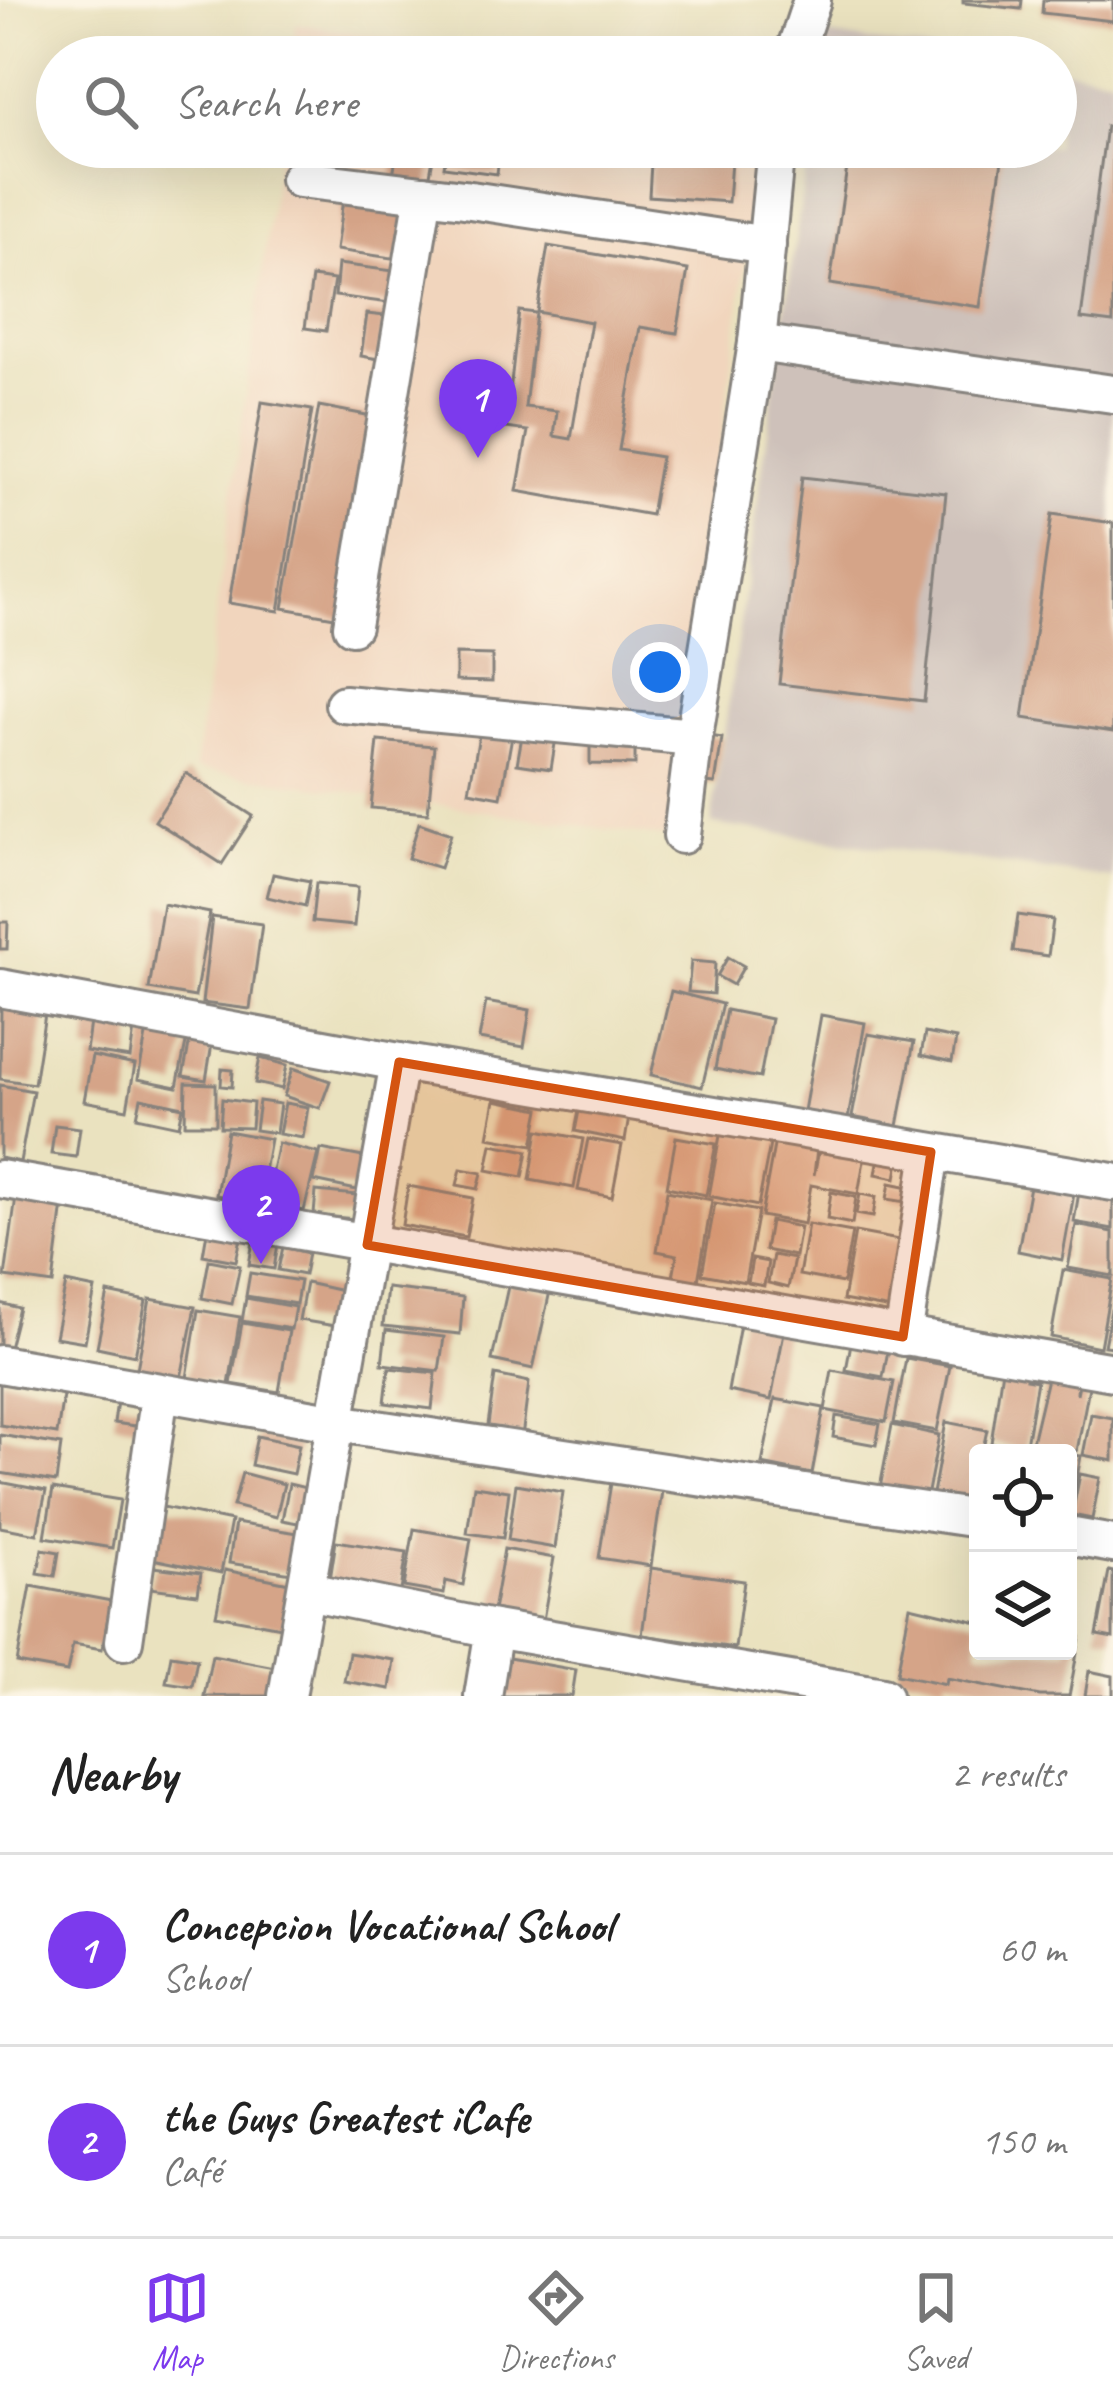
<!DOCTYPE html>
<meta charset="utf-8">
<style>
body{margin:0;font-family:Caveat,sans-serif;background:#f2f2f2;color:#222}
.controls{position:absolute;right:36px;bottom:36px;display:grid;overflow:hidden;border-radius:12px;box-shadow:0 12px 48px #0002}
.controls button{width:108px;height:108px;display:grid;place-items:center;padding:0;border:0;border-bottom:3px solid #e0e0e0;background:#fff;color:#222;font:60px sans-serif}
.you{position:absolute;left:660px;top:672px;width:42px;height:42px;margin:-30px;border:9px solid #fff;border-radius:50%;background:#1a73e8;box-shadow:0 0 0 18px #1a73e833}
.badge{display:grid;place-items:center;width:78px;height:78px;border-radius:50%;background:#7c3aed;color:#fff;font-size:39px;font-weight:700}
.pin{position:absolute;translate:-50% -99px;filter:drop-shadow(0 3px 6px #0008)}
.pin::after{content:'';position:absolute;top:63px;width:42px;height:36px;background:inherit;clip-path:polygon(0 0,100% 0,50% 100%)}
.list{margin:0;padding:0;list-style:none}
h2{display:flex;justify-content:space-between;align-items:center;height:156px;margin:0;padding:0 48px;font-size:51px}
h2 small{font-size:39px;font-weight:400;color:#767676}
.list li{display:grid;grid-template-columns:78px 1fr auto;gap:36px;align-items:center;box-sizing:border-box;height:192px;padding:0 48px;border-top:3px solid #e0e0e0}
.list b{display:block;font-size:45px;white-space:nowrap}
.list p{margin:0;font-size:39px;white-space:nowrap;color:#767676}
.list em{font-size:39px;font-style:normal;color:#767676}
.icon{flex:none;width:66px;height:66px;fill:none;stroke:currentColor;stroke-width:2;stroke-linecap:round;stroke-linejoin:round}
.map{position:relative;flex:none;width:1113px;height:1696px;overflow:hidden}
.search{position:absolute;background:#fff;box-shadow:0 12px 48px #0002;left:36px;right:36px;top:36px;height:132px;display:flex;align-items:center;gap:30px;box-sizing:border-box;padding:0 42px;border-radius:66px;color:#767676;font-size:45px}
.sheet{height:540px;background:#fff}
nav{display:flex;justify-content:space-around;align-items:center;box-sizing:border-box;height:168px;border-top:3px solid #e0e0e0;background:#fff;font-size:33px;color:#767676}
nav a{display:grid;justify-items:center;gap:6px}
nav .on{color:#7c3aed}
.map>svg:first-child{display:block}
.built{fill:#f1d5bd}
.industrial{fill:#cec1ba}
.building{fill:#d5a488}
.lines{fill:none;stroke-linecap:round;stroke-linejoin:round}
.minor-casing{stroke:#86827d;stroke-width:42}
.minor{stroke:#fff;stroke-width:36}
.marked{fill:#d45411;fill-opacity:0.2;stroke:#d45411;stroke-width:9;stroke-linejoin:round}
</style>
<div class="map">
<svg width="1113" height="1696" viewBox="0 0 1113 1696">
<rect width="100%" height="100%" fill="#fcf5e5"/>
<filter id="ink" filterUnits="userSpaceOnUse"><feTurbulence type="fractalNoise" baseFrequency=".00833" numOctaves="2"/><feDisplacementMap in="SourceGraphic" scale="24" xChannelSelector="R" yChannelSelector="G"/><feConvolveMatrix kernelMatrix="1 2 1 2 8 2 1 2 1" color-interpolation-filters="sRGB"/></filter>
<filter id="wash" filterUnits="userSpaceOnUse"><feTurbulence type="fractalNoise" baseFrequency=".004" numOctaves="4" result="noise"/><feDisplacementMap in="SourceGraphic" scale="48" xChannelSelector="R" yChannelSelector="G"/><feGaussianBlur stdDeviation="2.7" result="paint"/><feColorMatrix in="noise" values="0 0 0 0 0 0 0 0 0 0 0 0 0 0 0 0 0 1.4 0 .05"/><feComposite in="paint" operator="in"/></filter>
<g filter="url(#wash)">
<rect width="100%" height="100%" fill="#eae2bf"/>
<g class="built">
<polygon points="296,24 504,57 292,57"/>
<polygon points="279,147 761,147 668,838 195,769"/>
</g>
<g class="industrial">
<polygon points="826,35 978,57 822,57"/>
<polygon points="1056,68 1113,77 1113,879 711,824 809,147 1056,147"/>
</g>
<g id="blocks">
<g class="building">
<polygon points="963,0 1022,0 1021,9 963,3"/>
<polygon points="1043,0 1113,0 1113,21 1042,13"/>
<polygon points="1106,126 1113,127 1113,323 1081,319"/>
<polygon points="398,147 435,147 428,186 392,180"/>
<polygon points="447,147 500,147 497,174 444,167"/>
<polygon points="652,147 732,147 728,202 649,196"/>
<polygon points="850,147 1004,147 980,307 830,284"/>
<polygon points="344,192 415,202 406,260 336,250"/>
<polygon points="548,246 688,270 677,333 640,327 619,450 661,457 651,515 517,491 528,431 506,428 519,311 536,313 525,407 557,411 554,436 571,439 591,322 537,312"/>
<polygon points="338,264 402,272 398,304 335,296"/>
<polygon points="312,277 334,280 326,331 305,328"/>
<polygon points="367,314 385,316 379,359 361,356"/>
<polygon points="262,402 312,410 279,611 229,603"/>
<polygon points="319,406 382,418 346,619 283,608"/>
<polygon points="802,477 946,493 924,701 779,684"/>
<polygon points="1052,514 1113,523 1113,732 1023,718"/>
<polygon points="456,654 492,655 492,682 456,681"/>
<polygon points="524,725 557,731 551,769 517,764"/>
<polygon points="480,730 512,736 501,797 469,791"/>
<polygon points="704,735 722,738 715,784 697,782"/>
<polygon points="378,741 434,746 428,813 371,808"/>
<polygon points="590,742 635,743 635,765 590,764"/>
<polygon points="186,773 253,816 222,864 155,821"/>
<polygon points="419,823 451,834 440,868 408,858"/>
<polygon points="273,874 310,881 305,906 267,897"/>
<polygon points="316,883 358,887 354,926 312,922"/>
<polygon points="163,904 210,913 195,997 149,989"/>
<polygon points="1018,915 1053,920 1048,956 1013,951"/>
<polygon points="212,917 262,924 250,1009 202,1003"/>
<polygon points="0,922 8,922 7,949 0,949"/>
<polygon points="728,957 744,966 733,985 717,976"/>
<polygon points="691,961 715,963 713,994 688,992"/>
<polygon points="671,991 722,1004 702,1087 651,1075"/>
<polygon points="486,1002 530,1010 524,1047 479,1039"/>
<polygon points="1,1007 45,1014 34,1084 0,1079"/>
<polygon points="726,1010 771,1019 760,1078 715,1069"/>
<polygon points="821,1015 865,1023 848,1119 804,1111"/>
<polygon points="90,1022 134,1029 130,1058 86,1051"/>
<polygon points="147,1030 187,1038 177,1087 138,1079"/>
<polygon points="925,1033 956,1039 952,1062 921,1055"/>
<polygon points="868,1034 914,1042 898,1126 852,1117"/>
<polygon points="190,1040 212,1044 206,1080 183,1076"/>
<polygon points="92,1056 135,1065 127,1109 84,1101"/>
<polygon points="260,1058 287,1065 282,1089 255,1083"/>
<polygon points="293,1068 330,1081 320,1108 284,1096"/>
<polygon points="222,1069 233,1070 232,1087 221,1086"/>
<polygon points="186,1083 216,1084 216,1124 185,1124"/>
<polygon points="0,1085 33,1091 20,1162 0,1158"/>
<polygon points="141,1098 183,1107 179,1126 137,1117"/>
<polygon points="222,1099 253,1103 251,1128 220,1127"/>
<polygon points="495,1100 540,1109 533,1145 488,1137"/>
<polygon points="259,1101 280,1104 276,1133 255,1130"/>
<polygon points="581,1101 630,1111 625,1141 575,1131"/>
<polygon points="285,1103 308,1107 303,1138 279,1134"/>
<polygon points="55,1125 80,1128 76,1157 51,1154"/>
<polygon points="538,1130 583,1139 574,1188 530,1180"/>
<polygon points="721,1130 771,1139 758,1206 709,1196"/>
<polygon points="227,1131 270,1139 258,1203 216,1195"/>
<polygon points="676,1137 716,1144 706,1195 667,1187"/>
<polygon points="588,1139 622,1145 612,1197 578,1190"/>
<polygon points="775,1140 817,1148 814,1175 820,1146 865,1155 858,1194 811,1185 804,1224 761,1216"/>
<polygon points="278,1143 318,1153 304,1211 265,1202"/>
<polygon points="492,1144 528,1151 523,1177 487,1170"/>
<polygon points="321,1149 368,1158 361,1191 314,1181"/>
<polygon points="879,1157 899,1161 896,1178 876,1174"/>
<polygon points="461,1169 482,1173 478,1189 457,1185"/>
<polygon points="890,1183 909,1187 906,1202 887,1199"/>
<polygon points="408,1186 473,1198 466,1237 402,1225"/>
<polygon points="1030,1186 1074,1194 1062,1260 1018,1251"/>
<polygon points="316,1191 357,1195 355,1219 314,1215"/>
<polygon points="667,1191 712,1200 698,1281 673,1277 677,1255 657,1251"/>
<polygon points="831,1192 856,1197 852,1224 827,1219"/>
<polygon points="1079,1192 1113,1198 1113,1229 1074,1222"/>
<polygon points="860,1194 876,1197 873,1217 856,1214"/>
<polygon points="16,1197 63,1204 53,1284 5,1277"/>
<polygon points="715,1203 758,1211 745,1282 702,1274"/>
<polygon points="770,1221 800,1227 795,1256 765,1250"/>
<polygon points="808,1224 852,1232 843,1283 799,1275"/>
<polygon points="1076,1225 1113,1232 1113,1276 1068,1268"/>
<polygon points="207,1232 241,1238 236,1261 203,1255"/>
<polygon points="855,1232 904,1241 891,1309 843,1300"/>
<polygon points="253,1241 278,1244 274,1269 249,1265"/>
<polygon points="283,1247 308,1253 304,1275 278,1270"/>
<polygon points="773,1255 794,1259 788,1288 768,1283"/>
<polygon points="752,1259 768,1262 764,1286 748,1283"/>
<polygon points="209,1260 240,1266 232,1304 202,1298"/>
<polygon points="1063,1270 1112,1279 1100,1347 1051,1337"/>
<polygon points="250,1273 300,1281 296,1304 246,1296"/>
<polygon points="509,1282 550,1291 533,1369 492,1360"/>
<polygon points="66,1283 95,1289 85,1342 55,1337"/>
<polygon points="306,1283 342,1291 335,1326 299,1320"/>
<polygon points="387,1288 463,1297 460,1334 383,1326"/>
<polygon points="108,1293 146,1301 135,1355 97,1347"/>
<polygon points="246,1298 295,1307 291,1329 242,1321"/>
<polygon points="150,1299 195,1307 181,1378 137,1369"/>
<polygon points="0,1303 19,1308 9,1348 0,1346"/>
<polygon points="198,1310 240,1317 229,1385 187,1378"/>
<polygon points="1111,1310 1113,1310 1113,1347 1104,1346"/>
<polygon points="741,1319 785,1327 771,1400 728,1391"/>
<polygon points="242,1323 289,1331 279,1392 231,1384"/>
<polygon points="386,1330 444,1337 439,1371 382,1364"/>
<polygon points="852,1338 889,1345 883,1377 846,1370"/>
<polygon points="1004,1356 1030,1361 1026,1379 1037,1381 1025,1450 991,1443"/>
<polygon points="906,1358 950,1366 937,1431 894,1423"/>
<polygon points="389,1368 436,1373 432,1409 385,1403"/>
<polygon points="832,1370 894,1382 886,1422 825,1410"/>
<polygon points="1049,1370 1078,1375 1077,1394 1081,1374 1091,1376 1077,1451 1032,1442"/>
<polygon points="495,1375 529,1382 522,1437 487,1432"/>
<polygon points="0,1379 64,1389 57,1434 0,1425"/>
<polygon points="775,1399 824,1408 812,1474 762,1464"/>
<polygon points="117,1401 139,1404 135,1426 114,1423"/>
<polygon points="1091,1414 1113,1418 1113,1461 1083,1455"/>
<polygon points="836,1416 880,1424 876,1445 833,1437"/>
<polygon points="946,1422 987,1430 982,1453 978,1453 973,1507 932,1499"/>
<polygon points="892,1425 939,1435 926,1502 879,1493"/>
<polygon points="0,1435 61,1445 56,1482 0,1473"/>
<polygon points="257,1436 299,1445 293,1474 251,1465"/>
<polygon points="1068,1454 1081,1456 1070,1514 1068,1514"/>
<polygon points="242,1473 284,1484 276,1517 233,1506"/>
<polygon points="1080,1474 1100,1478 1092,1519 1072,1515"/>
<polygon points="0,1482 46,1491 37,1534 0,1527"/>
<polygon points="611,1483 662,1491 651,1566 599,1558"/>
<polygon points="289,1484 310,1489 303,1524 282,1520"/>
<polygon points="516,1484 563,1492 555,1548 508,1540"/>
<polygon points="474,1486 509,1491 503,1538 467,1533"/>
<polygon points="53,1489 120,1500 112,1548 45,1537"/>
<polygon points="163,1507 231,1521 221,1573 153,1559"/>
<polygon points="235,1523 298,1533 292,1573 229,1563"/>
<polygon points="414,1529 471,1539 463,1585 446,1581 444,1594 404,1587"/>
<polygon points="336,1541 407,1552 400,1597 329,1586"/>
<polygon points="42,1549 59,1552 55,1576 38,1573"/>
<polygon points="504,1549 554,1558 543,1620 493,1611"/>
<polygon points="154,1567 201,1573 198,1594 150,1588"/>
<polygon points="651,1568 744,1581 735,1648 642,1635"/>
<polygon points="225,1570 294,1584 286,1628 216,1615"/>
<polygon points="1109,1571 1113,1572 1113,1638 1097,1635"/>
<polygon points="31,1586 111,1601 102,1649 73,1644 67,1672 17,1663"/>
<polygon points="910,1606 978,1622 978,1651 1068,1651 1068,1635 1080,1637 1069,1696 1040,1696 947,1678 946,1684 897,1674"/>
<polygon points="349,1653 394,1660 390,1689 344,1681"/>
<polygon points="171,1655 197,1659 192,1686 166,1682"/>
<polygon points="212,1655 280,1668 274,1696 204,1696"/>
<polygon points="503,1657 576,1670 572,1696 496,1696"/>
<polygon points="1089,1671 1113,1676 1113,1696 1085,1696"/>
</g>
</g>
</g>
<g filter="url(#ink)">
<use href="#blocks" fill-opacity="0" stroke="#86827d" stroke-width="3"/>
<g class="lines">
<defs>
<g id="minor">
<polyline points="793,57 812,0"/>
<polyline points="299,179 464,199 767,245"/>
<polyline points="757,343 1113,394"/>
<polyline points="352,626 424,194"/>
<polyline points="344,704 694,737"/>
<polyline points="682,835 694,737 757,343 776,147"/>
<polyline points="0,988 399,1062 1113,1182"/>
<polyline points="0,1179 1113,1372"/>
<polyline points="903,1337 931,1152"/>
<polyline points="0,1364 337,1423 978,1519"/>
<polyline points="1068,1536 1113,1544"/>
<polyline points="307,1591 494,1629 883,1696"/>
<polyline points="124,1641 160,1393"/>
<polyline points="287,1696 399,1062"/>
<polyline points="483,1696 494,1629"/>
</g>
</defs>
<use href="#minor" class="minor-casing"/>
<use href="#minor" class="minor"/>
</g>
</g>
<path class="marked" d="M399,1062L931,1152L903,1337L367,1245Z"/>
</svg>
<div class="controls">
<button><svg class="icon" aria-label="locate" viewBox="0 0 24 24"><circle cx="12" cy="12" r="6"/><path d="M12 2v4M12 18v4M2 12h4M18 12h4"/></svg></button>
<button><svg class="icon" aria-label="layers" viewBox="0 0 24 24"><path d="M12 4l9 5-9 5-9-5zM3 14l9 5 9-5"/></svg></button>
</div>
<div class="you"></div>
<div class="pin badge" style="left:478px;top:458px">1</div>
<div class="pin badge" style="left:261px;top:1264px">2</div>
<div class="search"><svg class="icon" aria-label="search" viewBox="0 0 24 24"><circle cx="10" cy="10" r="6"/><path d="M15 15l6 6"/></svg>Search here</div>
</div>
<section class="sheet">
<h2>Nearby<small>2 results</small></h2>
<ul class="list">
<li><span class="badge">1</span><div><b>Concepcion Vocational School</b><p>School</p></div><em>60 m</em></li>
<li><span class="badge">2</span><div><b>the Guys Greatest iCafe</b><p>Café</p></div><em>150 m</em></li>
</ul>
</section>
<nav>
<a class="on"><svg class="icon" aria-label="map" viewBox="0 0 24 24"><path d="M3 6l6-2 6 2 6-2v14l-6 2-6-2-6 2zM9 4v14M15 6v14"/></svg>Map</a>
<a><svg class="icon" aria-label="directions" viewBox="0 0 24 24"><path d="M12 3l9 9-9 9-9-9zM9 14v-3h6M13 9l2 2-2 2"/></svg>Directions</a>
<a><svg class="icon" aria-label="saved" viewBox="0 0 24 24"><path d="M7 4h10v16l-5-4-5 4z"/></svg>Saved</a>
</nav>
